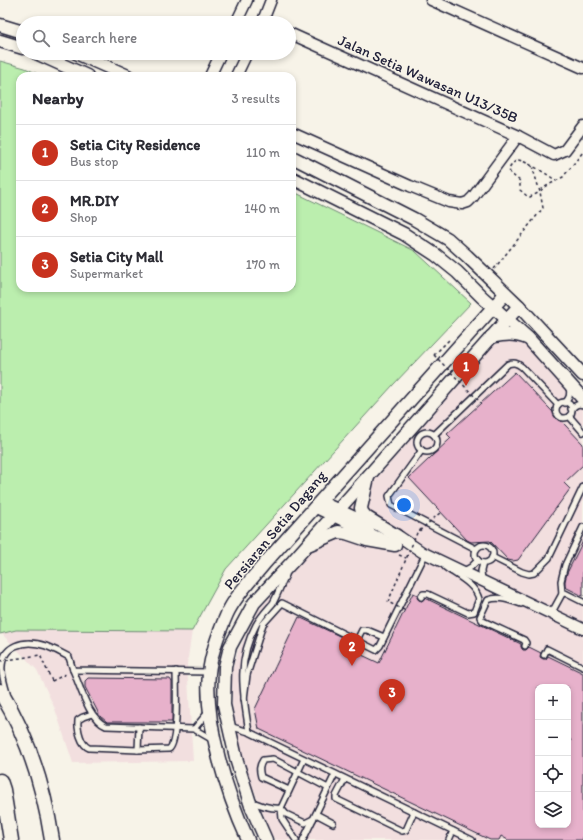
<!DOCTYPE html>
<meta charset="utf-8">
<style>
body{margin:0;font-family:Itim,sans-serif;background:#f2f2f3;color:#2b2b33}
.controls{position:absolute;right:12px;bottom:12px;display:grid;overflow:hidden;border-radius:8px;box-shadow:0 2px 6px #0003}
.controls button{width:36px;height:36px;display:grid;place-items:center;padding:0;border:0;border-bottom:1px solid #e1e1e2;background:#fff;color:#2b2b33;font:20px sans-serif}
.you{position:absolute;left:404px;top:505px;width:14px;height:14px;margin:-10px;border:3px solid #fff;border-radius:50%;background:#1a73e8;box-shadow:0 0 0 6px #1a73e833}
.badge{display:grid;place-items:center;width:26px;height:26px;border-radius:50%;background:#c8321e;color:#fff;font-size:13px;font-weight:700}
.pin{position:absolute;translate:-50% -33px;filter:drop-shadow(0 1px 2px #0008)}
.pin::after{content:'';position:absolute;top:21px;width:14px;height:12px;background:inherit;clip-path:polygon(0 0,100% 0,50% 100%)}
.list{margin:0;padding:0;list-style:none}
h2{display:flex;justify-content:space-between;align-items:center;height:52px;margin:0;padding:0 16px;font-size:17px}
h2 small{font-size:13px;font-weight:400;color:#7c7c81}
.list li{display:grid;grid-template-columns:26px 1fr auto;gap:12px;align-items:center;box-sizing:border-box;height:56px;padding:0 16px;border-top:1px solid #e1e1e2}
.list b{display:block;font-size:15px;white-space:nowrap}
.list p{margin:0;font-size:13px;white-space:nowrap;color:#7c7c81}
.list em{font-size:13px;font-style:normal;color:#7c7c81}
.icon{flex:none;width:22px;height:22px;fill:none;stroke:currentColor;stroke-width:2;stroke-linecap:round;stroke-linejoin:round}
.map{position:relative;flex:none;width:583px;height:840px;overflow:hidden}
.search{position:absolute;background:#fff;box-shadow:0 2px 6px #0003;left:16px;top:16px;width:280px;height:44px;display:flex;align-items:center;gap:10px;box-sizing:border-box;padding:0 14px;border-radius:22px;color:#7c7c81;font-size:15px}
.panel{position:absolute;background:#fff;box-shadow:0 2px 6px #0003;left:16px;top:72px;width:280px;height:220px;border-radius:12px}
.map>svg:first-child{display:block}
.built{fill:#f2dfdf;fill-rule:evenodd}
.green{fill:#bbeeae;stroke:#6e8874}
.building{fill:#e7b1cb;stroke:#22223b;fill-rule:evenodd}
.lines{fill:none;stroke-linecap:round;stroke-linejoin:round}
.service-casing{stroke:#22223b;stroke-width:8}
.minor-casing{stroke:#22223b;stroke-width:13}
.tertiary-casing{stroke:#22223b;stroke-width:15}
.secondary-casing{stroke:#22223b;stroke-width:17}
.path{stroke:#22223b;stroke-width:1.5;stroke-dasharray:3 3;stroke-linecap:butt}
.service{stroke:#f7f3e8;stroke-width:5}
.minor{stroke:#f7f3e8;stroke-width:10}
.tertiary{stroke:#f7f3e8;stroke-width:12}
.secondary{stroke:#f7f3e8;stroke-width:14}
.path-bridge{stroke:#22223b;stroke-width:1.5;stroke-dasharray:3 3;stroke-linecap:butt}
.labels{text-anchor:middle;stroke-width:3;stroke-linejoin:round;paint-order:stroke}
.street-label{font-size:15px;fill:#22223b;stroke:#f7f3e8}
</style>
<div class="map">
<svg width="583" height="840" viewBox="0 0 583 840">
<rect width="100%" height="100%" fill="#f7f3e8"/>
<filter id="ink" filterUnits="userSpaceOnUse"><feTurbulence type="fractalNoise" baseFrequency=".025" numOctaves="2"/><feDisplacementMap in="SourceGraphic" scale="8" xChannelSelector="R" yChannelSelector="G"/><feConvolveMatrix kernelMatrix="1 2 1 2 8 2 1 2 1" color-interpolation-filters="sRGB"/></filter>
<g filter="url(#ink)">
<g class="built">
<path d="M521,339L583,405V840H275L270,832L248,774L240,745L232,705V670L238,651L259,609L400,452L494,344ZM538,687H568V825H538Z"/>
<polygon points="16,630 192,631 187,664 193,761 73,763 55,709 37,670 1,633"/>
</g>
<polygon class="green" points="0,61 25,68 42,76 20,76 20,288 292,288 292,191 415,251 471,303 393,385 226,569 192,631 16,630 0,634"/>
<g class="building">
<polygon points="515,372 583,444 583,465 564,483 570,489 518,560 513,561 508,560 490,541 471,542 467,540 409,478 451,438 447,434"/>
<polygon points="583,541 583,596 565,587 565,581 567,573"/>
<path d="M413,593L418,595L417,598L419,600L422,601L425,598L521,644V647L523,650H526L529,647L541,653L540,657L543,659H546L548,656L583,673V840H508L501,836L499,840H490L259,729L255,709L299,617L348,640L345,647L379,663ZM538,687H568V738L571,740L568,746V825H538Z"/>
<polygon points="88,678 170,679 172,682 172,722 107,722 100,716 85,687 85,681"/>
</g>
<g class="lines">
<defs>
<g id="service">
<circle cx="564" cy="410" r="8"/>
<path d="M565,403C569,398 571,395 569,388"/>
<path d="M571,409C575,406 577,403 583,405"/>
<polyline points="569,416 583,432"/>
<circle cx="427" cy="442" r="10"/>
<path d="M434,435L508,364C514,362 517,363 522,367L558,405"/>
<polyline points="422,450 389,496 391,505 476,549"/>
<circle cx="484" cy="554" r="9"/>
<polyline points="492,557 522,572 529,574 534,573 549,558 583,487"/>
<polyline points="464,571 471,567 478,560"/>
<polyline points="482,580 481,571 483,563"/>
<polyline points="562,594 565,593 583,602"/>
<path d="M421,597L423,594H428L468,613L474,612L479,599C475,584 457,576 445,567"/>
<path d="M521,604C510,600 499,596 488,600L480,617L483,621L524,640L526,643L525,646"/>
<polyline points="551,614 562,594 561,581 565,565 583,527"/>
<polyline points="357,640 362,630 367,630 384,637"/>
<polyline points="544,655 547,649 583,667"/>
<path d="M73,670C81,688 88,718 106,726L194,729L213,740"/>
<path d="M7,693C5,686 3,679 2,672C0,644 25,639 46,646C54,649 62,653 69,657L73,670L209,672"/>
<polyline points="244,699 247,675 263,624 282,603 376,650 380,646 426,553"/>
<path d="M92,714L83,717L78,720C77,729 81,745 89,748L138,750L169,749C179,742 176,685 176,671"/>
<polyline points="229,726 249,732 472,840"/>
<polyline points="194,729 209,711"/>
<path d="M249,732C243,693 236,662 256,625C261,616 267,610 273,603C278,594 281,584 286,575"/>
<polyline points="138,750 139,727"/>
<polyline points="345,779 336,796 336,799 402,831 406,830 414,812"/>
<path d="M289,790L261,777C259,770 259,766 263,760L273,759L328,788"/>
<path d="M250,801C260,805 270,809 281,808L304,759"/>
<polyline points="281,808 286,814 305,823 313,819"/>
<polyline points="281,808 282,819 296,840"/>
<polyline points="316,814 333,823"/>
<polyline points="303,840 335,774"/>
<polyline points="449,840 453,831"/>
</g>
<g id="minor">
<polyline points="431,0 583,68"/>
<polyline points="236,23 247,0"/>
<polyline points="262,23 271,0"/>
<polyline points="289,33 518,136 554,155 565,150 583,126"/>
<polyline points="210,76 221,53"/>
<polyline points="236,76 247,53"/>
<polyline points="292,133 410,186 449,202 462,204 468,202 473,197 518,136"/>
<polyline points="320,501 372,525"/>
<polyline points="314,507 384,540"/>
<polyline points="390,533 400,537 422,552 583,629"/>
</g>
<g id="tertiary">
<polyline points="0,25 23,32"/>
<polyline points="0,41 23,48"/>
<polyline points="36,53 87,76"/>
<polyline points="76,53 128,76"/>
<polyline points="292,157 414,219 448,239 467,256 519,306 583,375"/>
<polyline points="292,178 404,234 436,255 457,272 482,297 528,338 583,399"/>
<path d="M491,337C506,334 513,333 527,338"/>
<polyline points="368,477 361,508 362,512 366,517 397,536"/>
<polyline points="310,544 338,532 346,533 367,540 395,545"/>
<path d="M248,840C227,794 204,723 209,673C211,653 219,632 227,614C235,596 252,579 265,563L505,294"/>
<polyline points="266,840 251,806 237,762 224,705 225,667 230,647 254,603 293,561 519,306"/>
</g>
<g id="secondary">
<path d="M0,691C28,736 44,788 52,840"/>
<polyline points="0,781 3,790 11,840"/>
</g>
</defs>
<use href="#service" class="service-casing"/>
<use href="#minor" class="minor-casing"/>
<use href="#tertiary" class="tertiary-casing"/>
<use href="#secondary" class="secondary-casing"/>
<g class="path">
<path d="M532,166L540,192L530,197L527,196L520,190V181L510,173L509,169C511,166 514,161 518,160C524,160 551,176 556,181"/>
<polyline points="494,269 543,208 540,192 543,188 563,177 583,152"/>
<polyline points="434,355 451,338"/>
<polyline points="399,555 406,558"/>
<polyline points="52,681 68,673"/>
</g>
<use href="#service" class="service"/>
<use href="#minor" class="minor"/>
<use href="#tertiary" class="tertiary"/>
<use href="#secondary" class="secondary"/>
<g class="path-bridge">
<polyline points="434,355 481,403"/>
<polyline points="404,610 388,602 417,533 441,512"/>
<polyline points="0,661 40,655 52,681"/>
</g>
</g>
</g>
<g class="labels">
<g class="street-label">
<text transform="translate(428 79) rotate(24)" y="5">Jalan Setia Wawasan U13/35B</text>
<text transform="translate(275 530) rotate(-50)" y="5">Persiaran Setia Dagang</text>
</g>
</g>
</svg>
<div class="controls">
<button>+</button>
<button>−</button>
<button><svg class="icon" aria-label="locate" viewBox="0 0 24 24"><circle cx="12" cy="12" r="6"/><path d="M12 2v4M12 18v4M2 12h4M18 12h4"/></svg></button>
<button><svg class="icon" aria-label="layers" viewBox="0 0 24 24"><path d="M12 4l9 5-9 5-9-5zM3 14l9 5 9-5"/></svg></button>
</div>
<div class="you"></div>
<div class="pin badge" style="left:466px;top:386px">1</div>
<div class="pin badge" style="left:352px;top:666px">2</div>
<div class="pin badge" style="left:392px;top:712px">3</div>
<div class="search"><svg class="icon" aria-label="search" viewBox="0 0 24 24"><circle cx="10" cy="10" r="6"/><path d="M15 15l6 6"/></svg>Search here</div>
<section class="panel">
<h2>Nearby<small>3 results</small></h2>
<ul class="list">
<li><span class="badge">1</span><div><b>Setia City Residence</b><p>Bus stop</p></div><em>110 m</em></li>
<li><span class="badge">2</span><div><b>MR.DIY</b><p>Shop</p></div><em>140 m</em></li>
<li><span class="badge">3</span><div><b>Setia City Mall</b><p>Supermarket</p></div><em>170 m</em></li>
</ul>
</section>
</div>
